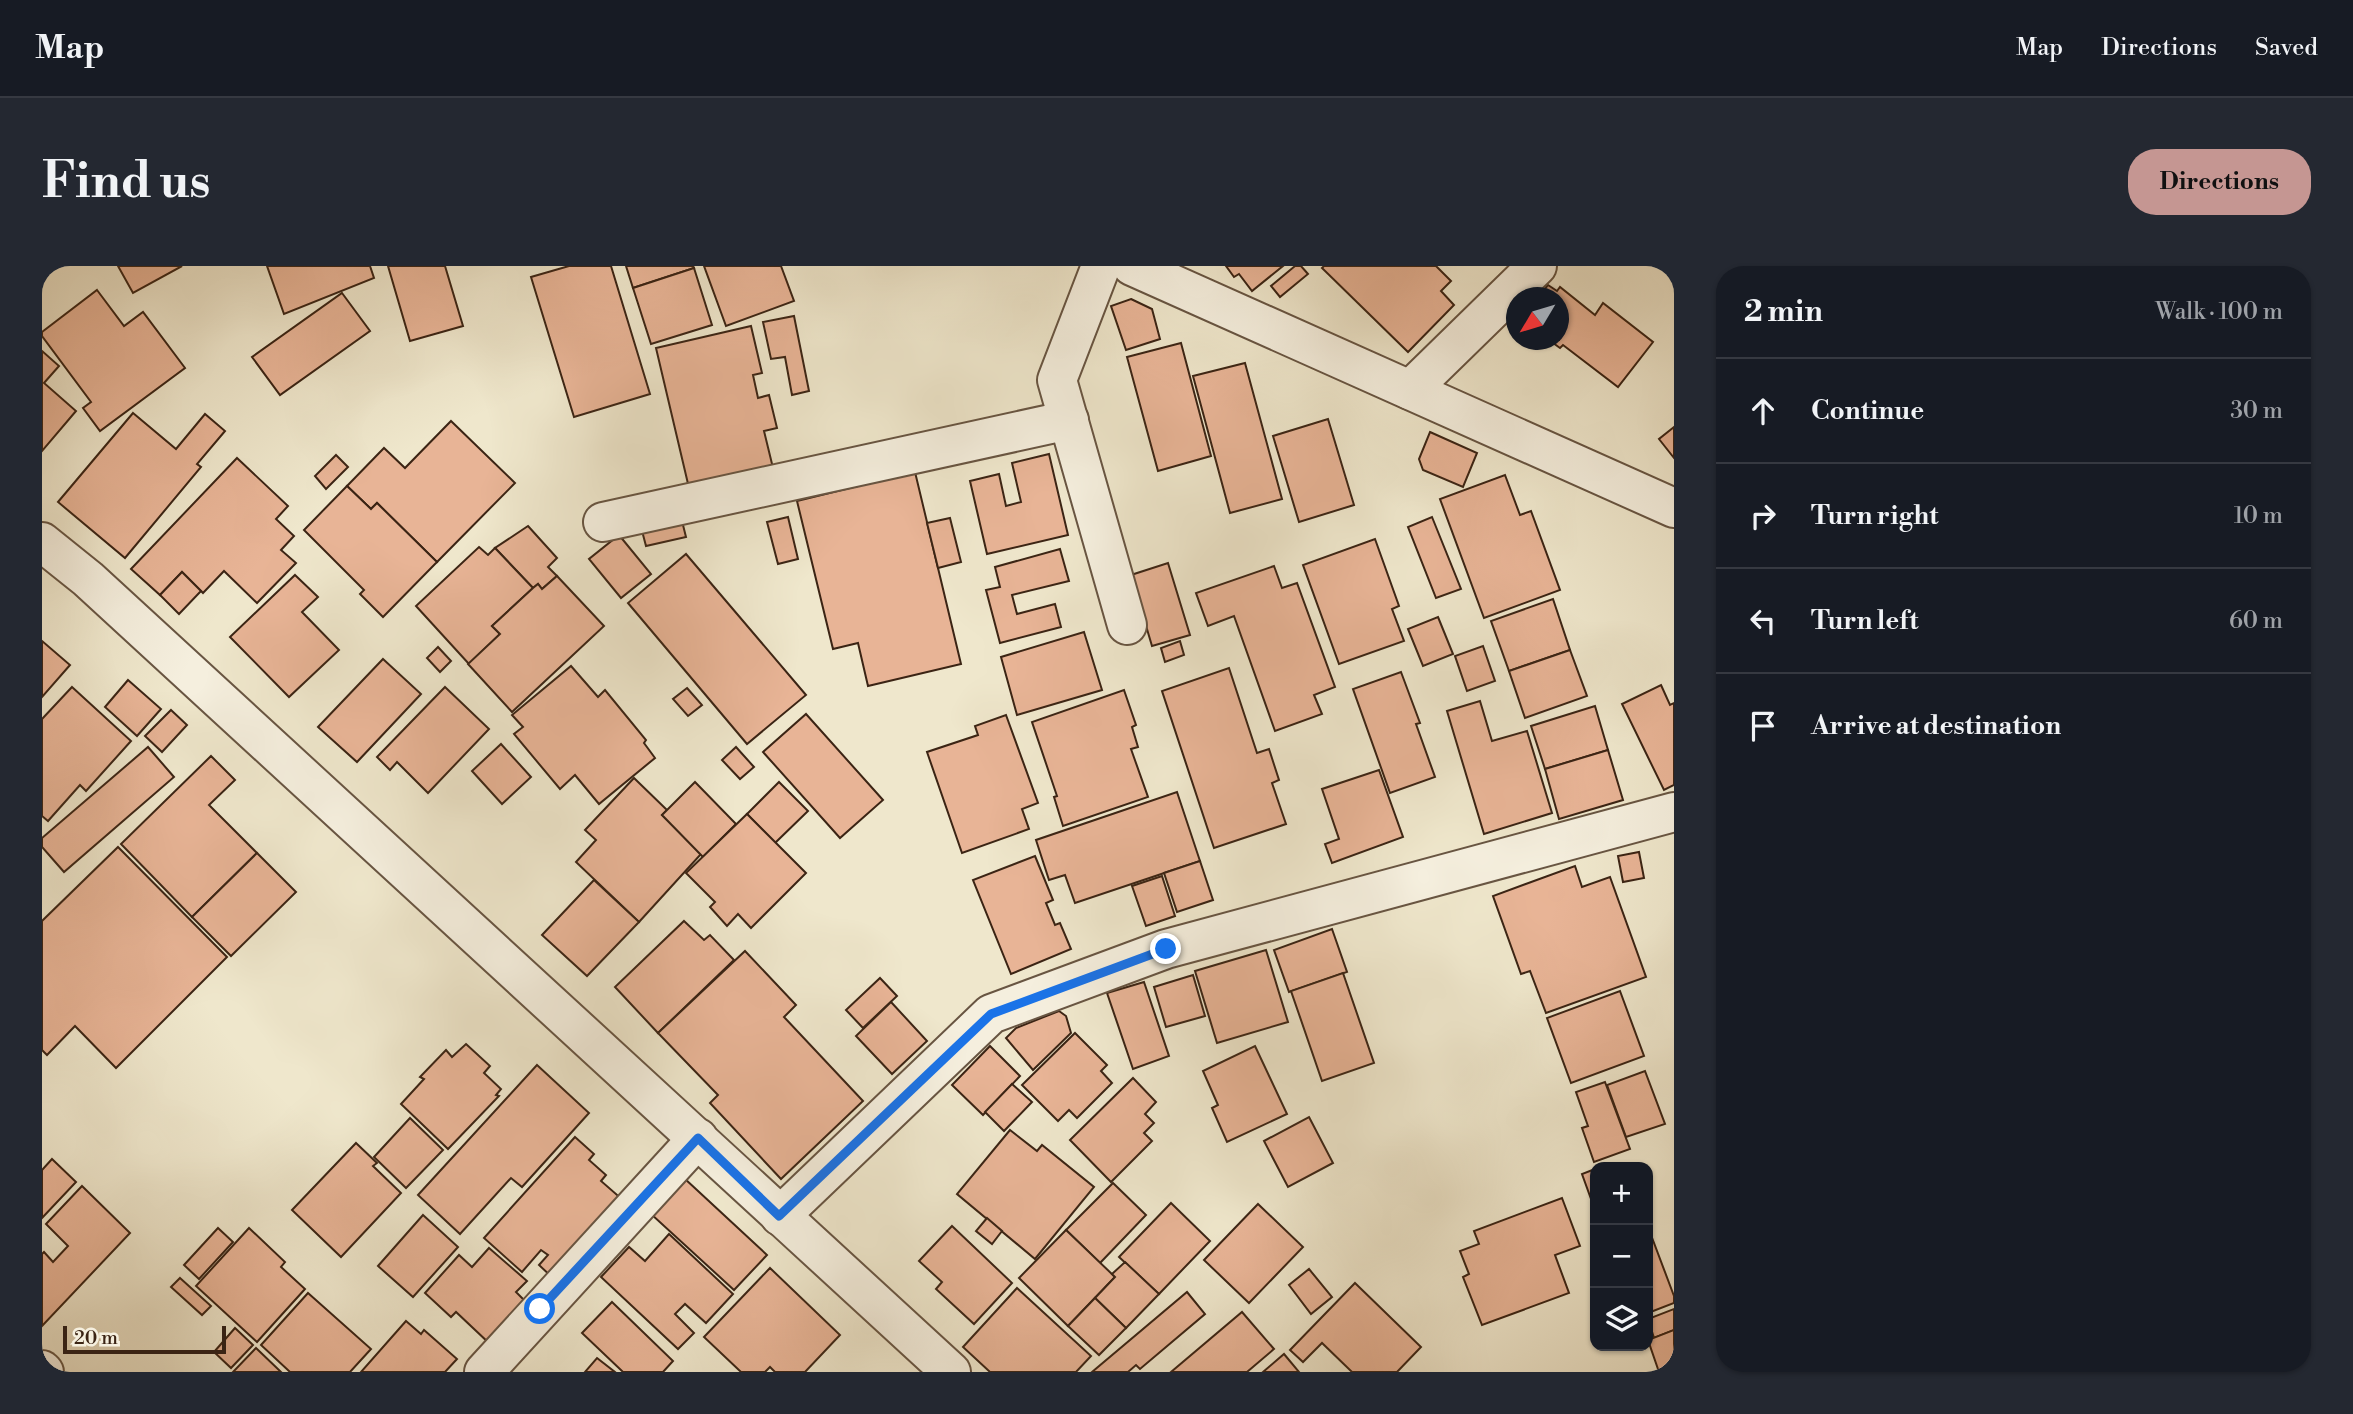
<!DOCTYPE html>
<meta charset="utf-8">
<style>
body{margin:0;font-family:"Libre Bodoni",serif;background:#242831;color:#f1f3f6}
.controls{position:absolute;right:21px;bottom:21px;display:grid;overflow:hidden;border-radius:14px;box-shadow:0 2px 5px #0004}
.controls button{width:63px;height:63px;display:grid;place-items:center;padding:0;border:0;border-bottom:2px solid #363941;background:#171b24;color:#f1f3f6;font:35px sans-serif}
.compass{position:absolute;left:1464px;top:21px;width:63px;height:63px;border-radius:50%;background:#171b24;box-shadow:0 2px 5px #0004;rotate:232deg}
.scale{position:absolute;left:21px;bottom:18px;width:163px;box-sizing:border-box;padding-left:7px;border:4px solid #3b2414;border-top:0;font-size:19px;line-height:24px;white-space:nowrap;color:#3b2414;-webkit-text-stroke:5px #f5efde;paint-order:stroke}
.stop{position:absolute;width:21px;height:21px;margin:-16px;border:5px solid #1a73e8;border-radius:50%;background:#fff}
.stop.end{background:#1a73e8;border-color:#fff;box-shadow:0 2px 7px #0008}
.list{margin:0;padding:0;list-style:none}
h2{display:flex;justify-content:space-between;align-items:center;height:91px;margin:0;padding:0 28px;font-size:30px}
h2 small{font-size:23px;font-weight:400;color:#9ea1a6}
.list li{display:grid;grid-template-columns:46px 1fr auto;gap:21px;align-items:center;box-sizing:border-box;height:105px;padding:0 28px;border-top:2px solid #363941}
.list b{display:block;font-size:26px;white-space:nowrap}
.list em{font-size:23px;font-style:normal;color:#9ea1a6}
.icon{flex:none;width:38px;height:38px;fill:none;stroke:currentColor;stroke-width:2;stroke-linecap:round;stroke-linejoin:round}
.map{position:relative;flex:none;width:1632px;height:1106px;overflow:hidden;border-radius:28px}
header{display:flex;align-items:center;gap:42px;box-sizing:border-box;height:98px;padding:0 35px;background:#171b24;border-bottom:2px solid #363941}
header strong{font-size:33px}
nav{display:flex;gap:38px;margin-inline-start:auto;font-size:24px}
.intro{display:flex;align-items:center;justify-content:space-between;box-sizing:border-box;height:168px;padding:0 42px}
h1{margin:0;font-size:49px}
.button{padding:18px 32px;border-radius:28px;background:#c59692;color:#111;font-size:24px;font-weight:700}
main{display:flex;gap:42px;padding:0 42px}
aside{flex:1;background:#171b24;border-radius:28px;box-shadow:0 2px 5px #0004}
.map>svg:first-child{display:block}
.building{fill:#e8b496;stroke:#3b2414;stroke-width:2}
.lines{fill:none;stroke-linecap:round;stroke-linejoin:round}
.minor-casing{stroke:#685542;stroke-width:42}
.minor{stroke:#f5efde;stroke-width:38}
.route{stroke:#1a73e8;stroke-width:9}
</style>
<header>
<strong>Map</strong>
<nav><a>Map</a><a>Directions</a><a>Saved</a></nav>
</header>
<div class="intro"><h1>Find us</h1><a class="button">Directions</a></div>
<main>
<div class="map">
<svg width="1632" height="1106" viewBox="0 0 1632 1106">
<rect width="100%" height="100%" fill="#efe7cc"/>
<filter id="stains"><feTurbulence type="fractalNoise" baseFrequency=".00286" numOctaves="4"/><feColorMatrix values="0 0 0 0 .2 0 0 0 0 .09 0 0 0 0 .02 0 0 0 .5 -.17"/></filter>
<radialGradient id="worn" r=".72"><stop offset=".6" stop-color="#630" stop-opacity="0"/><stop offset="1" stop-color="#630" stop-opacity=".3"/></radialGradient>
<g class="building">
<polygon points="76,0 140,0 91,27"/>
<polygon points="225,0 328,0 332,12 242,48"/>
<polygon points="346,0 403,0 421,60 368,75"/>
<polygon points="527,0 569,0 608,128 532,151 489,11"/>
<polygon points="584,0 651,0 652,2 591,22"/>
<polygon points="662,0 739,0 752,35 684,60"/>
<polygon points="1184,0 1241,0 1210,25 1197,8 1192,11"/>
<polygon points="1253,0 1259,0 1266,8 1238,31 1229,20"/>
<polygon points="1282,0 1394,0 1409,15 1399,25 1412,39 1366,86 1280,2"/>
<polygon points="652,2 670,59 609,78 591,22"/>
<polygon points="1506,19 1515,25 1518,21 1553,49 1561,37 1611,76 1576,121 1521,79 1518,82 1507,74 1517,74 1517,32 1496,32"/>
<polygon points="55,24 82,60 101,46 143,102 58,165 41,142 49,136 0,70 0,66"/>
<polygon points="300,27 328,65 238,129 210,91"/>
<polygon points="1089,33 1110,43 1118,73 1084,84 1069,40"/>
<polygon points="752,50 767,125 750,129 743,91 729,93 721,56"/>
<polygon points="709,60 720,107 711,109 716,132 727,129 735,162 722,165 731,202 647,222 614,82"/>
<polygon points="1139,77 1169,190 1116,205 1085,91"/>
<polygon points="0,85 17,100 2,117 34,145 0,185"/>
<polygon points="1203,97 1240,233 1188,247 1151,110"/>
<polygon points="91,147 134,183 163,148 183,165 155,198 159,201 83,292 16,236"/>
<polygon points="1286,153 1312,239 1257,256 1231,170"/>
<polygon points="409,155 473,217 395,296 335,237 329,243 305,220 342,182 363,202"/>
<polygon points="1632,161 1632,192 1617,173"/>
<polygon points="1388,166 1435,187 1421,221 1381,204 1377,193"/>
<polygon points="1007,188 1026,269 945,288 928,215 957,208 964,240 979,236 970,197"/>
<polygon points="294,189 306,201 284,223 273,210"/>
<polygon points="195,192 246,240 234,253 252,270 239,284 254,297 215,337 182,305 161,327 140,306 118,329 89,303"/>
<polygon points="873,206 919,398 826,420 816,377 791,383 755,235"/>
<polygon points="1463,209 1478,249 1489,245 1518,324 1442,352 1398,233"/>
<polygon points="305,220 329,243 335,237 395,296 341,351 318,328 322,324 262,264"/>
<polygon points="639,251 644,271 604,280 599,261"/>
<polygon points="746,251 756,293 736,298 725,256"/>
<polygon points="1390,251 1419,323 1394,332 1366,261"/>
<polygon points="908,252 919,296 896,302 885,257"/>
<polygon points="486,260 515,292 506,301 515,310 500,323 496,318 491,322 453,282"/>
<polygon points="577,269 609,308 579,332 547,293"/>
<polygon points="1333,273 1357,340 1350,343 1362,375 1297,398 1261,299"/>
<polygon points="437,281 446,289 453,282 491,322 450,360 458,368 427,398 374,340"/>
<polygon points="1018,283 1027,315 970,329 975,348 1013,338 1019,361 958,377 944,324 958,321 953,301"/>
<polygon points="644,288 764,429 705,478 586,337"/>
<polygon points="1126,297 1148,369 1110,380 1089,309"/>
<polygon points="1232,300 1240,322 1255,317 1293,421 1272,429 1280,448 1233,465 1192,350 1166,360 1154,327"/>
<polygon points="140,306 159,325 137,348 118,329"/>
<polygon points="253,309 276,331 260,346 297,384 247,431 188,371"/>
<polygon points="515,310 562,360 470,446 426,398 458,368 450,360 491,322 496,318 500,323"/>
<polygon points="1511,333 1528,384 1467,405 1449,355"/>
<polygon points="1396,351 1411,388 1381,400 1366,363"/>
<polygon points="1042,366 1060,424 975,449 959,391"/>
<polygon points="0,375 28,399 0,431"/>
<polygon points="1138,375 1142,389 1123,396 1119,382"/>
<polygon points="1441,380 1453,415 1425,425 1413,390"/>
<polygon points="396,381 409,395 398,406 385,392"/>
<polygon points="1528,384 1545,430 1483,452 1467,405"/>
<polygon points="341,393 379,428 315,496 276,461"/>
<polygon points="529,400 556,431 563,424 604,474 602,477 613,492 557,538 533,509 518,523 472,468 481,461 470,449"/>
<polygon points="1187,402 1215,487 1227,483 1237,514 1230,517 1244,558 1172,582 1120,425"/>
<polygon points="1359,406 1378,457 1374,458 1393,511 1348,527 1311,423"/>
<polygon points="86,414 119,443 95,470 63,441"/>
<polygon points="1619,419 1628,439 1632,437 1632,519 1622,524 1580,438"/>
<polygon points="30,421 89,475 44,525 38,519 6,555 0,550 0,453"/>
<polygon points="403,421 447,463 386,527 355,496 348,504 335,491"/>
<polygon points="645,422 660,439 646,450 631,433"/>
<polygon points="1082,424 1094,459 1090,461 1096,481 1089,483 1106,531 1021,560 1012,531 1015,530 990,456"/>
<polygon points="1438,435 1450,475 1485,465 1510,547 1442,568 1405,445"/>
<polygon points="1553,440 1566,484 1503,503 1489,460"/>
<polygon points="129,444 145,459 120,486 103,470"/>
<polygon points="764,448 841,534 798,572 721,486"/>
<polygon points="964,449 996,537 980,543 987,563 920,587 885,486 936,469 933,460"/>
<polygon points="459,478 489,511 460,538 430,505"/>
<polygon points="106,481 132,511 22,606 0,581 0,572"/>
<polygon points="694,481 712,501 698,513 680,494"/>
<polygon points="1566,484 1581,534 1517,553 1503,503"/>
<polygon points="169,490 193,514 167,539 215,587 150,651 79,578"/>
<polygon points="1337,504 1361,571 1290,597 1283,578 1297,573 1280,523"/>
<polygon points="592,512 625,544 620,549 659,588 597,656 534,596 554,574 543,564"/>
<polygon points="653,516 694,558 661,591 620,549"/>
<polygon points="737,516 766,545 733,577 705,548"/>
<polygon points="1135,526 1158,595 1033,637 1023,609 1007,614 994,574"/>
<polygon points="705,548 764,607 709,662 696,648 685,660 668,641 673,636 644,607"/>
<polygon points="76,581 185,691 74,802 33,760 5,789 0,784 0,655"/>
<polygon points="1597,586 1602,612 1581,616 1576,590"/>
<polygon points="215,587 254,626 189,690 150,651"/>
<polygon points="993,590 1011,634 1004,637 1013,659 1018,657 1029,683 969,708 931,614"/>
<polygon points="1158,595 1171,634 1135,646 1122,607"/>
<polygon points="1533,600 1540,621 1568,611 1604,711 1504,747 1488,705 1479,708 1451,630"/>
<polygon points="1120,610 1133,650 1104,660 1090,620"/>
<polygon points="552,614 597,656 545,710 500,669"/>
<polygon points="642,655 662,674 668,669 692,694 616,767 573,721"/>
<polygon points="1290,663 1305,706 1247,726 1232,684"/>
<polygon points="1224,684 1246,756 1175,777 1153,705"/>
<polygon points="703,685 754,739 742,751 821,835 739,913 668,837 676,829 616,767"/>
<polygon points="1301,707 1332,797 1280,815 1249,725"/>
<polygon points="1151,709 1163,750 1124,761 1112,721"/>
<polygon points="838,712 855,730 821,762 804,744"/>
<polygon points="1102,716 1127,790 1091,803 1065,727"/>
<polygon points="1578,725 1602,790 1529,817 1505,752"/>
<polygon points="849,736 885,775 850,808 814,770"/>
<polygon points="1017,745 1024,750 1029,767 991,804 964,772 974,762"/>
<polygon points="1033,767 1065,799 1059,805 1070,817 1035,852 1027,844 1016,855 980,819"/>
<polygon points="424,778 448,800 442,807 459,823 454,829 457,830 406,883 359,838 382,813 378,811 404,784 410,791"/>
<polygon points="948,780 978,810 941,849 910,819"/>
<polygon points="1213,780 1245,848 1185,876 1170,842 1176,839 1161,805"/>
<polygon points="495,799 547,847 480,921 469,912 418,968 376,929"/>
<polygon points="1603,805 1623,858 1584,871 1565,819"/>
<polygon points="1091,812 1114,836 1103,848 1112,857 1102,867 1110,875 1069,916 1028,874"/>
<polygon points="1563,816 1588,883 1552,896 1540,862 1546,860 1534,826"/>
<polygon points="970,818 990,836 962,865 943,846"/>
<polygon points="1267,851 1291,897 1246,921 1222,875"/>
<polygon points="368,852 401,884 364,922 332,891"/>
<polygon points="968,864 995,885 1000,879 1052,921 993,993 915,928"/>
<polygon points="533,871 552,888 547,894 564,909 559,915 582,935 512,1013 497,999 506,989 499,984 480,1006 442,972"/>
<polygon points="314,877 335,897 331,900 359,927 299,991 250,944"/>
<polygon points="10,893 34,916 0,952 0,904"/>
<polygon points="1553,903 1553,944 1540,908"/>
<polygon points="642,912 725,989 692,1024 609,948"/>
<polygon points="1071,917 1104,949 1058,997 1024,964"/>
<polygon points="40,920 88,967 0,1060 0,988 2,986 11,996 26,980 4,958"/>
<polygon points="1520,932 1538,980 1513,989 1527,1027 1440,1059 1421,1011 1427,1008 1418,985 1437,978 1432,965"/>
<polygon points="1129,937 1168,975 1117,1028 1077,991"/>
<polygon points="1216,938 1261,981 1207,1037 1162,994"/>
<polygon points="381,949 416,981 371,1031 336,1000"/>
<polygon points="945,952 960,965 950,978 934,965"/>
<polygon points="910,960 970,1017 932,1058 894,1023 900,1016 877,995"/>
<polygon points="1606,961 1632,1030 1632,1037 1606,1047"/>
<polygon points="176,962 191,976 157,1013 142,999"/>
<polygon points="207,962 243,996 239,1001 263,1023 215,1076 154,1020"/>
<polygon points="1024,964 1073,1011 1026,1060 977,1012"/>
<polygon points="627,968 691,1028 664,1057 643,1038 633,1048 652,1067 636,1083 559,1011 587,981 603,995"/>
<polygon points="447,982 485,1015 474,1026 485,1037 448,1078 414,1046 409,1051 383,1027 417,989 430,1001"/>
<polygon points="1083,996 1117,1028 1084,1062 1053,1032 1073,1011 1070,1008"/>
<polygon points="728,1002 798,1069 763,1106 733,1106 728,1101 723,1106 699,1106 662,1071"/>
<polygon points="1267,1003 1290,1031 1269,1048 1247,1019"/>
<polygon points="138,1012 169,1040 160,1049 129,1021"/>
<polygon points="1313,1017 1379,1081 1355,1106 1310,1106 1280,1077 1261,1096 1248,1084"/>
<polygon points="975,1022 1049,1090 1034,1106 948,1106 921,1081"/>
<polygon points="1145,1026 1163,1048 1098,1103 1094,1099 1086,1106 1050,1106"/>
<polygon points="266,1027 329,1083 308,1106 248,1106 219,1079"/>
<polygon points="1053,1032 1084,1062 1057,1089 1026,1060"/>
<polygon points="570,1036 631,1095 621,1106 581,1106 540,1067"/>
<polygon points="1632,1043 1632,1064 1612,1072 1606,1053"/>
<polygon points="1200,1046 1232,1083 1205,1106 1129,1106"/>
<polygon points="364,1055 379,1068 382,1064 415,1093 403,1106 319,1106"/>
<polygon points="193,1062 211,1079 189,1102 172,1086"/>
<polygon points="1632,1064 1632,1106 1617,1106 1606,1074"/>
<polygon points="214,1082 239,1106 191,1106"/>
<polygon points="1242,1088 1257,1106 1221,1106"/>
<polygon points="555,1092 573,1106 543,1106"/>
</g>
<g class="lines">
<defs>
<g id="minor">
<polyline points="1059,0 1015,114 1085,359"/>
<polyline points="1090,0 1632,242"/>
<polyline points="1368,124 1495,0"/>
<polyline points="561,256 1027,154"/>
<polyline points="0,276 46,313 909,1106"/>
<polyline points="738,950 949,748 1124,683 1632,546"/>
<polyline points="0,1104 2,1106"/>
<polyline points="442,1106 656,872"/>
</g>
</defs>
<use href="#minor" class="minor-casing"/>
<use href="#minor" class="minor"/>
</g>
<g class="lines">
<polyline class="route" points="498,1043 656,872 737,950 949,748 1124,683"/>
</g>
<rect width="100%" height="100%" filter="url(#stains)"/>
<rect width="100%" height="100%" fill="url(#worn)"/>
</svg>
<div class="controls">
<button>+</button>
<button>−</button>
<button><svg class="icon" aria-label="layers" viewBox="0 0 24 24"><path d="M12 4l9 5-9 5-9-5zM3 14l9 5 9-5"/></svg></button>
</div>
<svg class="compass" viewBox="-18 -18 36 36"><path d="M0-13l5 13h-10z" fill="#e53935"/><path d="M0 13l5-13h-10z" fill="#9ea1a6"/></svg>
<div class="scale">20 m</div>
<div class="stop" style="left:498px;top:1043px"></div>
<div class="stop end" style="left:1124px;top:683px"></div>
</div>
<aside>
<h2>2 min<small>Walk · 100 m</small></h2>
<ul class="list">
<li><svg class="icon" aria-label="ahead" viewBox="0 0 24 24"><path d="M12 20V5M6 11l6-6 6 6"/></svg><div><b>Continue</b></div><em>30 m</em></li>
<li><svg class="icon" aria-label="right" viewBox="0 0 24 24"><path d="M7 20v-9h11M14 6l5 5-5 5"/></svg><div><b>Turn right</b></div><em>10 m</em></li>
<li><svg class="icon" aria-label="left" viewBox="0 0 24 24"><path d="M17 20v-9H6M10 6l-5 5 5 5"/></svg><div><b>Turn left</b></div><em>60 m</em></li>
<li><svg class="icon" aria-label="arrive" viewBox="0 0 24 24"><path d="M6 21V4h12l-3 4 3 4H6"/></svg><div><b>Arrive at destination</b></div></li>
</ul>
</aside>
</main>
